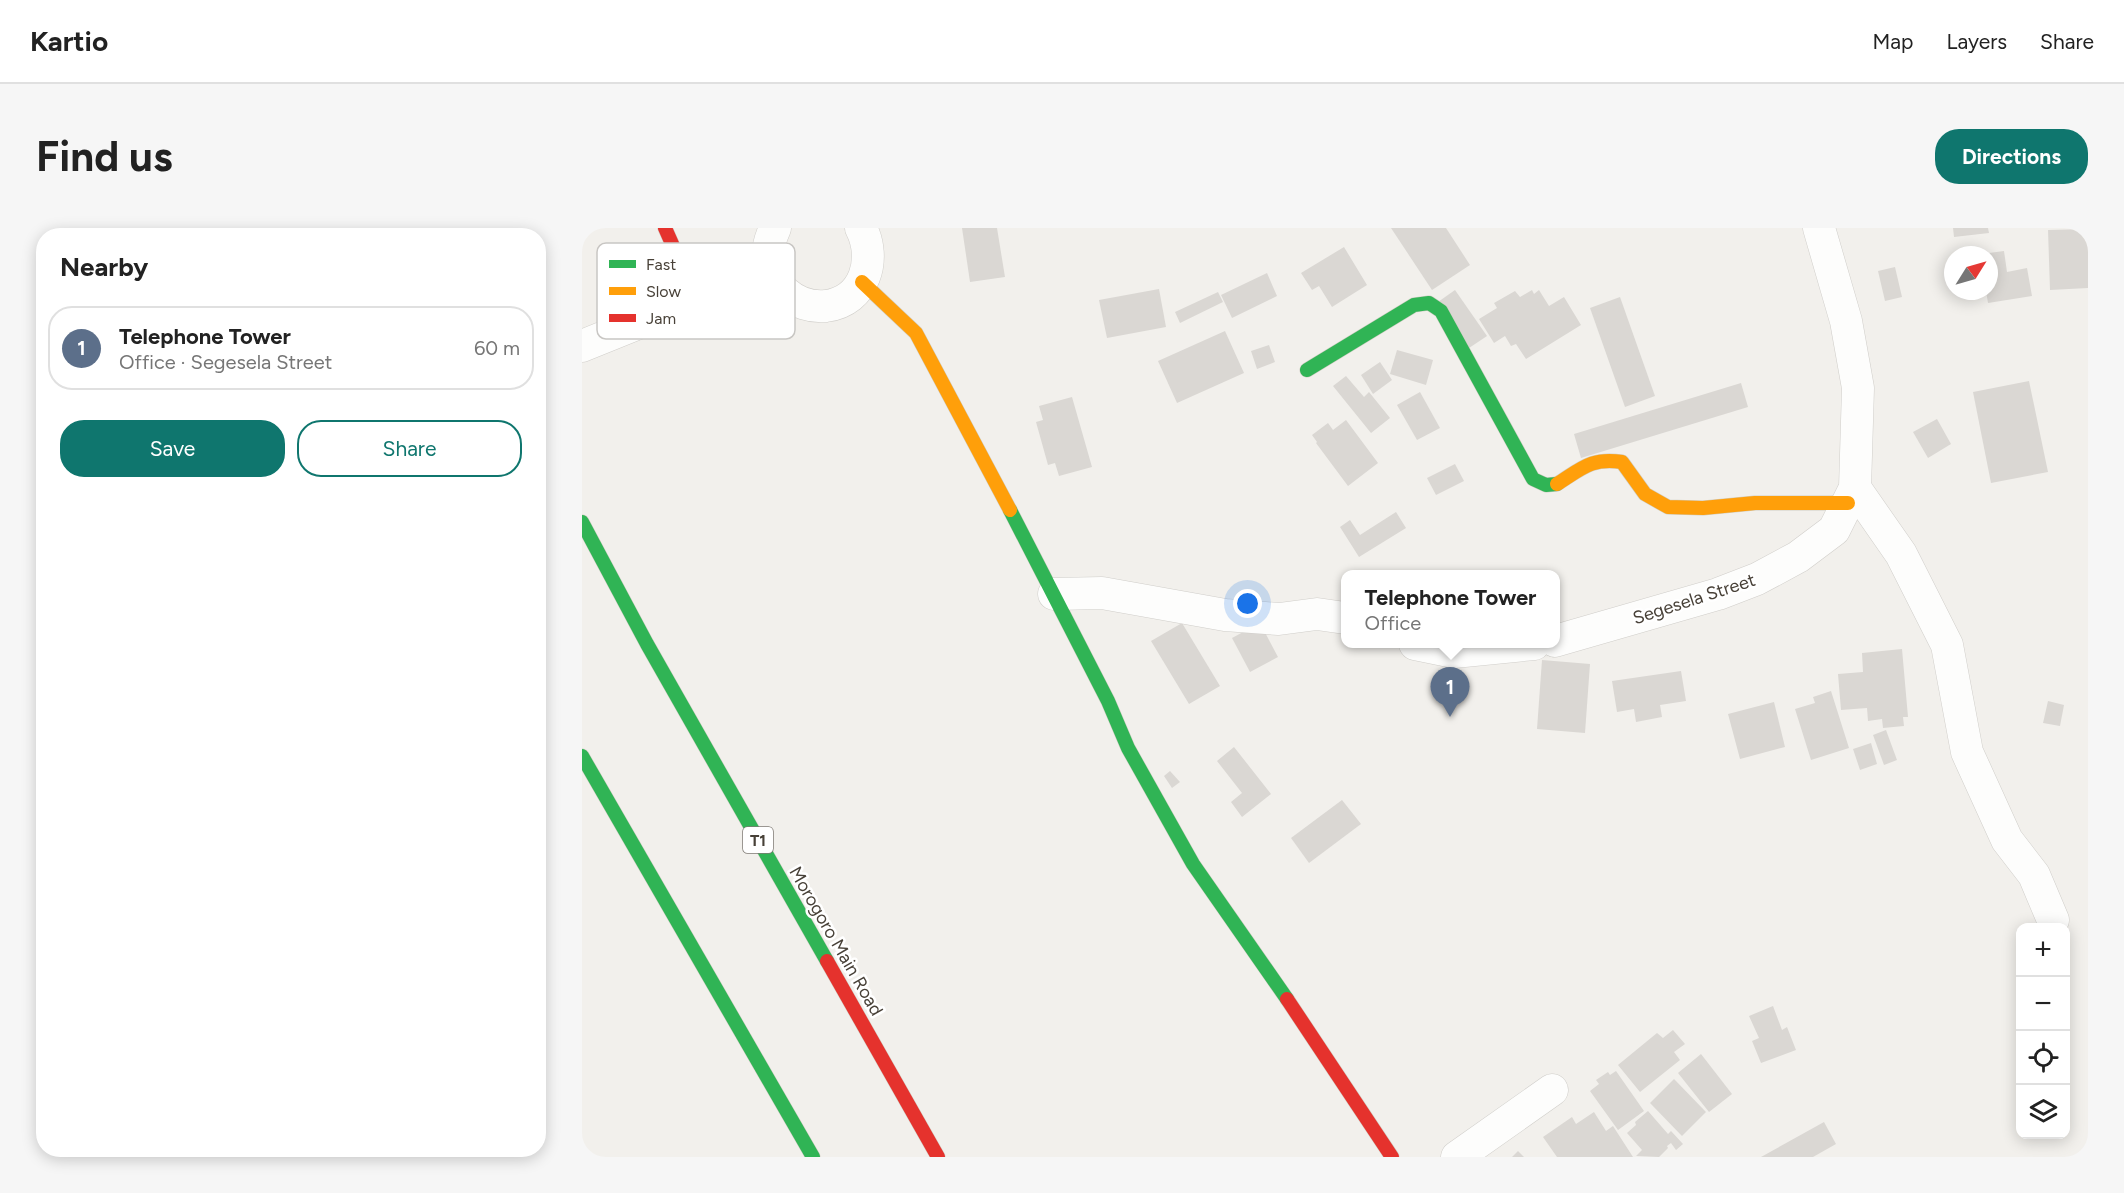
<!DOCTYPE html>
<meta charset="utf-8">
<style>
body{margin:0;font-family:Figtree,sans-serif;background:#f6f6f6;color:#222}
.controls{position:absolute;right:18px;bottom:18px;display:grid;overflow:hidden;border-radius:12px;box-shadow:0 3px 15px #0003}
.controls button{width:54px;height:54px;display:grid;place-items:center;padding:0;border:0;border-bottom:2px solid #e0e0e0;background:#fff;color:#222;font:30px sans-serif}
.compass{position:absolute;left:1362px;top:18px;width:54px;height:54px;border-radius:50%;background:#fff;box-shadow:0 3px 15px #0003;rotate:53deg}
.you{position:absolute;left:666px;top:376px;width:21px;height:21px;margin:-15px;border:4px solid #fff;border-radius:50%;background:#1a73e8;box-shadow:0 0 0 9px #1a73e833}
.badge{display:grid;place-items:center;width:39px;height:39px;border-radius:50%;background:#0f766e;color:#fff;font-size:20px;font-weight:700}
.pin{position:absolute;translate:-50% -50px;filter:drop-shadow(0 2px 3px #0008)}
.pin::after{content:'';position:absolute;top:32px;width:21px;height:18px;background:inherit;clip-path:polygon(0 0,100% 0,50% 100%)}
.popup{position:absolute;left:759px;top:342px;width:219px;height:78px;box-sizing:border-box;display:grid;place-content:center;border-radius:12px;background:#fff;filter:drop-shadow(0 2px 4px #0005);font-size:20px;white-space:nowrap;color:#767676}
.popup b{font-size:22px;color:#222}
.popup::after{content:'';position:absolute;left:50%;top:100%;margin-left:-12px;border:12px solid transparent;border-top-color:#fff}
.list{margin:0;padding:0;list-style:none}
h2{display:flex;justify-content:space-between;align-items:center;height:78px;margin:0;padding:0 24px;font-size:26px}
h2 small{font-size:20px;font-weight:400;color:#767676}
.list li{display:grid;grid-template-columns:39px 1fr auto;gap:18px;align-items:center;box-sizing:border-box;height:84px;margin:0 12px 12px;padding:0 12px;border:2px solid #e0e0e0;border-radius:24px}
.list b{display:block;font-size:22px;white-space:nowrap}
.list p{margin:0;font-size:20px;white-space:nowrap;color:#767676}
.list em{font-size:20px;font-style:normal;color:#767676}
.actions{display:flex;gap:12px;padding:18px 24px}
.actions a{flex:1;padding:14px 0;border:2px solid #0f766e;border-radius:24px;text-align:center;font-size:21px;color:#0f766e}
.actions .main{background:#0f766e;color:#fff}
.icon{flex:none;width:33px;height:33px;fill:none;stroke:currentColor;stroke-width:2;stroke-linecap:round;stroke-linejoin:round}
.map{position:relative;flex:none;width:1506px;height:929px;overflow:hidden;border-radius:24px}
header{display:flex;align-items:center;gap:36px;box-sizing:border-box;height:84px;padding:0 30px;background:#fff;border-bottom:2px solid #e0e0e0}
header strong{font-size:28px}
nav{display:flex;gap:33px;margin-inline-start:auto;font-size:21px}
.intro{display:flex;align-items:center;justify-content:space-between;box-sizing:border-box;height:144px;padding:0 36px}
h1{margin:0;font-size:42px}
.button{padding:15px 27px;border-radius:24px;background:#0f766e;color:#fff;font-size:21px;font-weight:700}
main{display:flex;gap:36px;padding:0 36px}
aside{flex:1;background:#fff;border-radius:24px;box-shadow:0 3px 15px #0003}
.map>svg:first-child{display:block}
.building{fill:#dad7d3}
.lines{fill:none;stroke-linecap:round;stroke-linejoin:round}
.street-casing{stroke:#d0ceca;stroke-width:33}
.fast-casing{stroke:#d0cdc3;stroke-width:15}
.slow-casing{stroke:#d0cdc3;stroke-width:15}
.jam-casing{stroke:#d0cdc3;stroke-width:15}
.street{stroke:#fdfdfc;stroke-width:32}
.fast{stroke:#30b455;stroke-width:14}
.slow{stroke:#ff9f0a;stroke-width:14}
.jam{stroke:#e5322d;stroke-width:14}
.labels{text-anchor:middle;stroke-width:5;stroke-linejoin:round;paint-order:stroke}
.shield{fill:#fff;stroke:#7f7a74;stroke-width:1.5}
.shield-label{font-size:16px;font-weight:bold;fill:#484138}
.street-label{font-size:18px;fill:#484138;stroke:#fff}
.key{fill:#fff;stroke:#c8c6c3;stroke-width:1.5}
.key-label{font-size:16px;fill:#484138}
</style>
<header>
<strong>Kartio</strong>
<nav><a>Map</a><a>Layers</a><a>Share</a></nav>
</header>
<div class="intro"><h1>Find us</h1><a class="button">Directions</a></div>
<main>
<aside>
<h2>Nearby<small></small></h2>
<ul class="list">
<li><span class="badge" style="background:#5c6f8a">1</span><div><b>Telephone Tower</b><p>Office · Segesela Street</p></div><em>60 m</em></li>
</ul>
<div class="actions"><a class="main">Save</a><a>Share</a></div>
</aside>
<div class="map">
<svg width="1506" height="929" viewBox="0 0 1506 929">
<rect width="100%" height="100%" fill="#f2f0ec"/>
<g class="building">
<polygon points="380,0 415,0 423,49 388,54"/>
<polygon points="809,0 864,0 888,37 850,62"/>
<polygon points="1371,0 1406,0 1407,5 1372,9"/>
<polygon points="1506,1 1506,60 1468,62 1466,2"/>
<polygon points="762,19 785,57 750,79 737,58 730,62 719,45"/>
<polygon points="1422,23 1425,44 1445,40 1450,68 1406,75 1404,63 1407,63 1407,25"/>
<polygon points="1313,39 1320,69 1303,73 1296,43"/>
<polygon points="685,45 695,68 650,90 639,67"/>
<polygon points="577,61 584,99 525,110 517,72"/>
<polygon points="873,62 905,108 887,120 856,74"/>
<polygon points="950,62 952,66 957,62 967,78 982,69 999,97 944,131 934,116 929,118 923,108 912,115 897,91 915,80 912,75 933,63 938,69"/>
<polygon points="636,64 641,74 598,95 593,84"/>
<polygon points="1038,69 1073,168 1043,179 1008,80"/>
<polygon points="643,103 662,145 595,175 576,133"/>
<polygon points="687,117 693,134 675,141 669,123"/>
<polygon points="815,122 851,132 844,157 808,146"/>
<polygon points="798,134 810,152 791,166 779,147"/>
<polygon points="764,148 782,169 787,164 808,190 789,205 751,158"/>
<polygon points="1447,153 1466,244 1409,255 1391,164"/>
<polygon points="1159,155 1166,179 999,230 992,206"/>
<polygon points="838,164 858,200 835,212 815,177"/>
<polygon points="490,169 510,239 477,248 473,235 466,237 454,194 461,192 457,178"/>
<polygon points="1355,191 1369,216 1346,230 1331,204"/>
<polygon points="764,192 796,235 766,258 734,215 735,214 730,207 746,195 751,202"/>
<polygon points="873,236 882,253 854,267 845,250"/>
<polygon points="814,284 824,300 777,329 758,299 768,292 778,307"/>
<polygon points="600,395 638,458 607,476 569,413"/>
<polygon points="678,395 696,429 668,444 650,410"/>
<polygon points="1320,421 1326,489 1321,489 1322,498 1301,500 1300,491 1286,493 1285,480 1259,482 1256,446 1281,444 1280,425"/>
<polygon points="960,432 1008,436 1003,505 955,501"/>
<polygon points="1099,443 1104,473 1078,477 1080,489 1054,494 1052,481 1035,484 1030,453"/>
<polygon points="1249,463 1267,520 1229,532 1213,481 1233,475 1231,469"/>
<polygon points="1466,473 1482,477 1478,498 1461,495"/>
<polygon points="1192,474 1203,519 1158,531 1146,486"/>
<polygon points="1304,502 1315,532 1302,537 1291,507"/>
<polygon points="1289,515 1295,536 1278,542 1271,521"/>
<polygon points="652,519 689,566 660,589 649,574 660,565 635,533"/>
<polygon points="588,543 598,554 590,560 582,548"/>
<polygon points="760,572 779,596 727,635 709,610"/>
<polygon points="1191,778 1200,802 1205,799 1214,822 1179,835 1170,813 1177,810 1167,788"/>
<polygon points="1091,802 1103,816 1092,824 1098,832 1058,864 1036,837 1075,805 1081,810"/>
<polygon points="1119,826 1150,866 1127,884 1096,845"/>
<polygon points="1034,843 1062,883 1036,902 1008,863 1017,856 1014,852 1026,844 1028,847"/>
<polygon points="1092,851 1124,884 1100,908 1068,875"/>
<polygon points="1066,883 1086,906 1089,903 1101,916 1094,922 1089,915 1085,918 1086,920 1077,929 1054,928 1060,922 1045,905 1054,897 1053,894"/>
<polygon points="1012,884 1024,903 1031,898 1051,929 975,929 961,909 990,889 994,896"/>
<polygon points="1242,894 1254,916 1231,929 1179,929"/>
<polygon points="936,923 942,929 930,929"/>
</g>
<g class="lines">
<defs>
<g id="street">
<path d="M193,0C189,9 186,17 186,26C185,57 214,81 244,78C283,73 295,31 279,0"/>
<polyline points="0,118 188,42"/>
<polyline points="1273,260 1319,326 1365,417 1385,524 1425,612 1452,647 1471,692"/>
<polyline points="472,366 520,365 643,387 697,391 735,386 763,390"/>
<polyline points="973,413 1136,366 1175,351 1216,329 1252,302 1273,260 1276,160 1264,93 1237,0"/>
<polyline points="833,416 872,424 952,416"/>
<polyline points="875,929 970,862"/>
</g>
<g id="fast">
<polyline points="725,142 832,77 847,75 859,83 951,251 964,257 975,256"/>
<polyline points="428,282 526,473 546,520 611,636 705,771"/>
<polyline points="0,294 65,416 245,733"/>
<polyline points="0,528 231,929"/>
</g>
<g id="slow">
<polyline points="280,54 334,105 428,282"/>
<path d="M975,256C999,241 1010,229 1040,234L1063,266L1086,279L1121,280L1173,275H1266"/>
</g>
<g id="jam">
<polyline points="83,0 114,70"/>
<polyline points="245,733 356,929"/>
<polyline points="705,771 810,929"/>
</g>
</defs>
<use href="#street" class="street-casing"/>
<use href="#fast" class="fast-casing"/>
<use href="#slow" class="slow-casing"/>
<use href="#jam" class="jam-casing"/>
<use href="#street" class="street"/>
<use href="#fast" class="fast"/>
<use href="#slow" class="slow"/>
<use href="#jam" class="jam"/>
</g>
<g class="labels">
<rect class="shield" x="161" y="599" width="30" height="26" rx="4.5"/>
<g class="shield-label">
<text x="176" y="618">T1</text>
</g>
<g class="street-label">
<text transform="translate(1112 371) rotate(-18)" y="6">Segesela Street</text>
<text transform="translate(254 713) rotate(60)" y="6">Morogoro Main Road</text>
</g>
</g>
<rect x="15" y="15" width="198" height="96" rx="9" class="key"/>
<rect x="27" y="32" width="27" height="8" fill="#30b455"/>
<rect x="27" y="59" width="27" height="8" fill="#ff9f0a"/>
<rect x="27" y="86" width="27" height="8" fill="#e5322d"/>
<g class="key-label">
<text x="64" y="42">Fast</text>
<text x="64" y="69">Slow</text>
<text x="64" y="96">Jam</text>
</g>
</svg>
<div class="controls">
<button>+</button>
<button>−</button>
<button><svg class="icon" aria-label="locate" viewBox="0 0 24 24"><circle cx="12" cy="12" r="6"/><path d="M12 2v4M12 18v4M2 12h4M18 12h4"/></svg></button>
<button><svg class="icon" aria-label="layers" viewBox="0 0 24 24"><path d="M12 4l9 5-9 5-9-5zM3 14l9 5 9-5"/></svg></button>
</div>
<svg class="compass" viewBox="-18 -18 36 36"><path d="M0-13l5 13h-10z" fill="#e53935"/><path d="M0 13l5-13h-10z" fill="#767676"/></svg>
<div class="you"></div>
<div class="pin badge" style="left:868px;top:489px;background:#5c6f8a">1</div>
<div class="popup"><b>Telephone Tower</b>Office</div>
</div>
</main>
